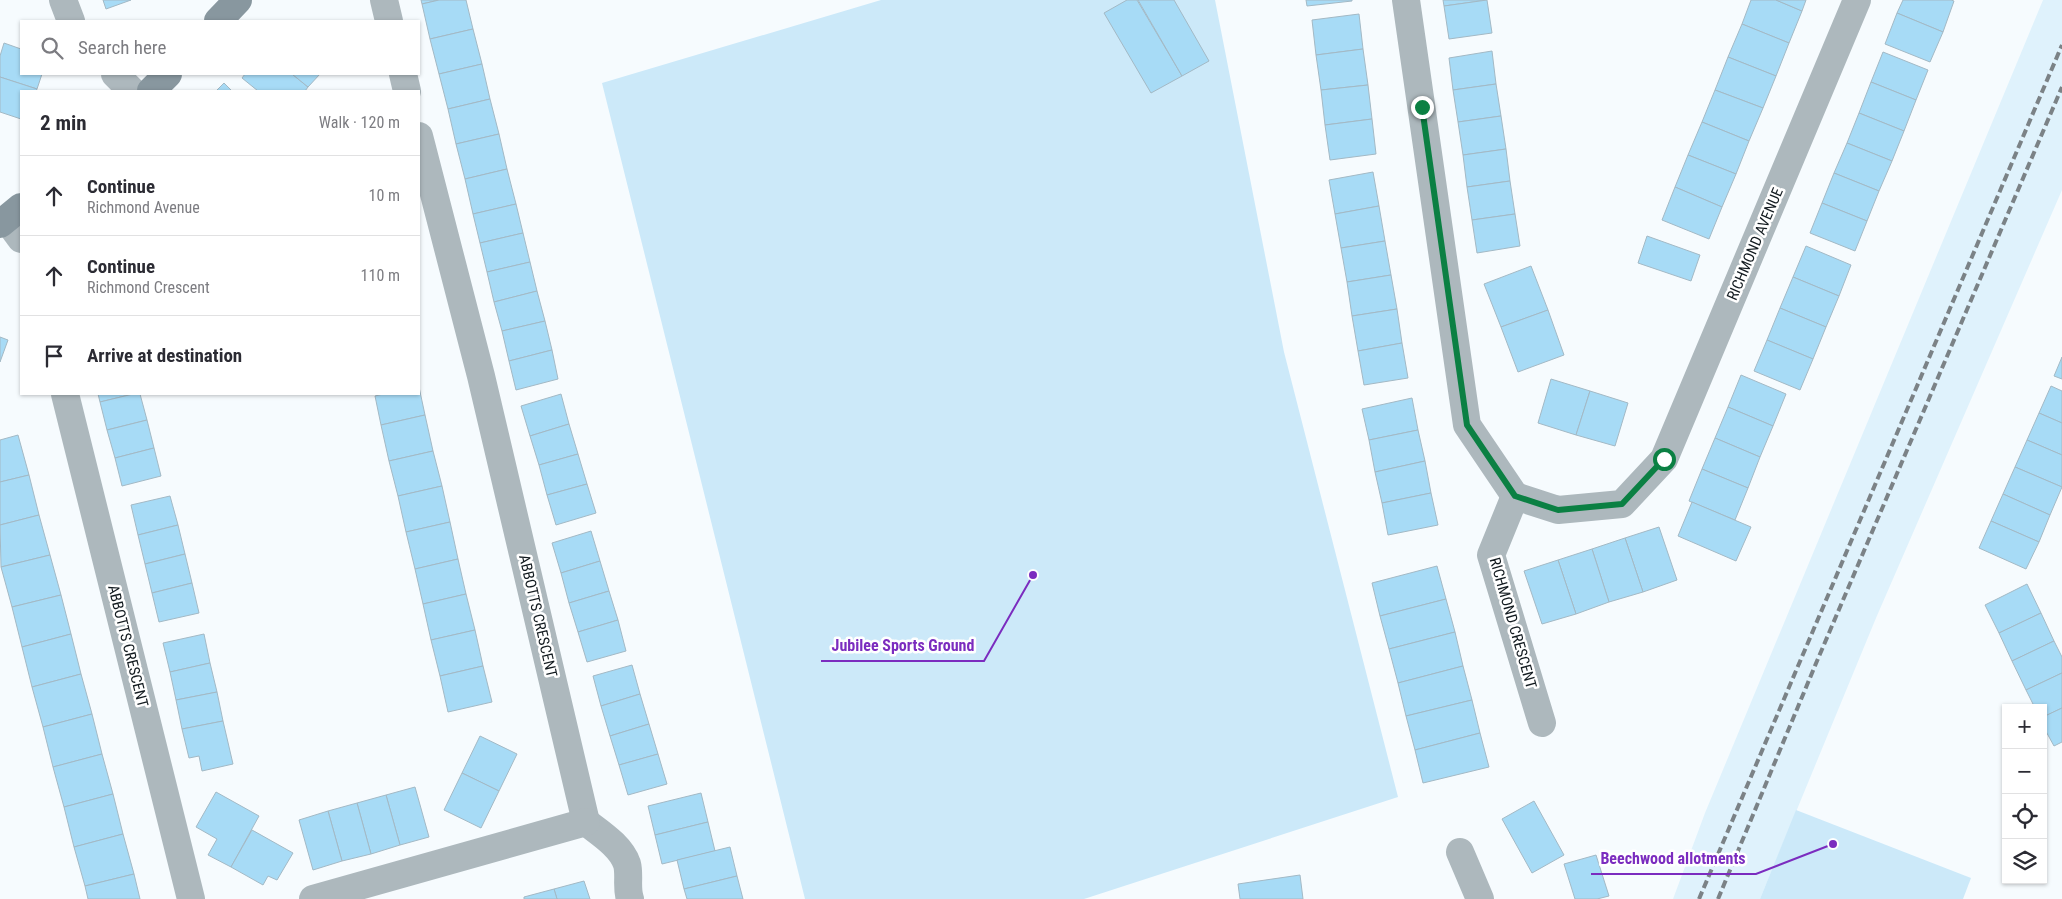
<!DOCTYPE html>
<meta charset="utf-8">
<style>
body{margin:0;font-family:"Roboto Condensed",sans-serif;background:#f7f7f7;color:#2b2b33}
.controls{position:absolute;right:15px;bottom:15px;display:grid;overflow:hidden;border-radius:0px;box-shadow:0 1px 4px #0004}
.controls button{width:45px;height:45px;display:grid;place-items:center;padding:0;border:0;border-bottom:1px solid #e1e1e2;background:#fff;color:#2b2b33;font:25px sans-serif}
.stop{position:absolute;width:15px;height:15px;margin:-11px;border:4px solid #0b8043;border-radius:50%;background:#fff}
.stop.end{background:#0b8043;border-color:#fff;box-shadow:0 1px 5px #0008}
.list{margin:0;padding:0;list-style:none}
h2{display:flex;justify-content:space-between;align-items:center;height:65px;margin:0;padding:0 20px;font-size:21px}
h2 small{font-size:16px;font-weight:400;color:#7c7c81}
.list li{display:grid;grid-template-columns:32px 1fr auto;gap:15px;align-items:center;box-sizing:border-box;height:80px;padding:0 20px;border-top:1px solid #e1e1e2}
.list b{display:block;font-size:19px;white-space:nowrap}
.list p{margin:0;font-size:16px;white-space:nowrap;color:#7c7c81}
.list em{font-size:16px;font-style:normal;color:#7c7c81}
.icon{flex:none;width:28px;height:28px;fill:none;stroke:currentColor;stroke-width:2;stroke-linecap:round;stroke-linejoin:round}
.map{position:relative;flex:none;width:2062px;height:899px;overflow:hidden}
.search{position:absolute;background:#fff;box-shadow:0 1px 4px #0004;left:20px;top:20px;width:400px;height:55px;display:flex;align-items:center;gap:12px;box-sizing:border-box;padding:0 18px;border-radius:0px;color:#7c7c81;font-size:19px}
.panel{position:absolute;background:#fff;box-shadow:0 1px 4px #0004;left:20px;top:90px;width:400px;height:305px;border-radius:0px}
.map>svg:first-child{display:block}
.built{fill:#dff2fc}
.green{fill:#cce9f9}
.building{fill:#a7dbf6;stroke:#a3b9c5}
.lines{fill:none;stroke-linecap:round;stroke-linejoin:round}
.street{stroke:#adb8bd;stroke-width:28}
.secondary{stroke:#88979f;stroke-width:28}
.rail{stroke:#7b8286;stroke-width:4;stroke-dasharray:8 4;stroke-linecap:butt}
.route{stroke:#0b8043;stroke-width:6}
.labels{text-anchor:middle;stroke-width:5;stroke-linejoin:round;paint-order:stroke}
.street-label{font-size:15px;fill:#121a1f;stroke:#fff}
.leader{fill:none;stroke:#7b2cbf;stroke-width:2}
.callout-dot{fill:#7b2cbf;stroke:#fff;stroke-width:2}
.callout-label{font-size:16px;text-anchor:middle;font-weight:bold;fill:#7b2cbf;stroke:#fff;stroke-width:5;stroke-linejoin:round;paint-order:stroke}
</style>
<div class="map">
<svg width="2062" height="899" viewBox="0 0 2062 899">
<rect width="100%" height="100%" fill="#f6fbfe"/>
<polygon class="built" points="2043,0 2062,0 2062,190 1876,618 1760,899 1673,899 1705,813"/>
<g class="green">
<polygon points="881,0 1215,0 1284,352 1398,797 1084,899 805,899 602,83"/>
<polygon points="1796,810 1971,878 1963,899 1760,899"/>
</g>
<g class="building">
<polygon points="103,0 131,0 106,9"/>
<polygon points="421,0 439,0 422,4"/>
<polygon points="439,0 466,0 473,29 430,39 422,4"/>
<polygon points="1127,0 1137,0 1182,76 1151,93 1104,13"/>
<polygon points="1138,0 1174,0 1209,61 1182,76"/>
<polygon points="1306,0 1352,0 1352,1 1307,6"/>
<polygon points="1443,0 1487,0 1444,6"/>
<polygon points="1487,0 1492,33 1449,39 1444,6"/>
<polygon points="1751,0 1776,0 1802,11 1789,43 1742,24"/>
<polygon points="1776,0 1806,0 1802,11"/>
<polygon points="1903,0 1951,0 1954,1 1943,32 1897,13"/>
<polygon points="1897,13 1943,32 1930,62 1885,44"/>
<polygon points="1359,14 1363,49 1316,55 1312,20"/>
<polygon points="1742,24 1789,43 1776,76 1728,57"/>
<polygon points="473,29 482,64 439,74 430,39"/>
<polygon points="4,43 21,49 21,74 42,74 37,89 0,77 0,56"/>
<polygon points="1363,49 1368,85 1321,90 1316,55"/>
<polygon points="1492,51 1496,84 1453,90 1449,58"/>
<polygon points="1883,52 1928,70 1916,100 1871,82"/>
<polygon points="1728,57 1776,76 1763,108 1715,90"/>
<polygon points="482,64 490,99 448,109 439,74"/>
<polygon points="245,74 292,74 308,87 305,91 258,91 242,78"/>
<polygon points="292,74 320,74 308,87"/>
<polygon points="0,77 37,89 36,91 21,91 21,119 0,112"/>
<polygon points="1871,82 1916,100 1904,131 1859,113"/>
<polygon points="224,83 232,91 216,91"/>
<polygon points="1496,84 1501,116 1458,122 1453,90"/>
<polygon points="1368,85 1372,119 1325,125 1321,90"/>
<polygon points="1715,90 1763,108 1749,141 1702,122"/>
<polygon points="490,99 499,134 456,144 448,109"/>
<polygon points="1859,113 1904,131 1892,161 1847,143"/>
<polygon points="1501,116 1506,149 1463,155 1458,122"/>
<polygon points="1372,119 1376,154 1330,160 1325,125"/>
<polygon points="1702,122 1749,141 1736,174 1688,155"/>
<polygon points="499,134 507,169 465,179 456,144"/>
<polygon points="1847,143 1892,161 1879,191 1834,173"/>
<polygon points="1506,149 1510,181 1467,187 1463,155"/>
<polygon points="1688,155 1736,174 1722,207 1675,187"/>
<polygon points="507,169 516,204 473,214 465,179"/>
<polygon points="1373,172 1379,206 1335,214 1329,180"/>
<polygon points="1834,173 1879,191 1867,221 1822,203"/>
<polygon points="1510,181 1515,214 1472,220 1467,187"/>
<polygon points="1675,187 1722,207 1709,239 1662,220"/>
<polygon points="1822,203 1867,221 1855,251 1810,233"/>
<polygon points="516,204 523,233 480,243 473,214"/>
<polygon points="1379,206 1385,241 1341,248 1335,214"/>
<polygon points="1515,214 1520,246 1477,253 1472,220"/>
<polygon points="523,233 530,262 487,272 480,243"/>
<polygon points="1647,236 1700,255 1691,281 1638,263"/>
<polygon points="1385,241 1391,275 1347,282 1341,248"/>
<polygon points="1806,246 1851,265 1839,296 1793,277"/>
<polygon points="530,262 537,291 494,302 487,272"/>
<polygon points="1531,266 1548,310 1501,327 1484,284"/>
<polygon points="1391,275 1397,309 1352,316 1347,282"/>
<polygon points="1793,277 1839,296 1826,327 1780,308"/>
<polygon points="537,291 545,321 502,331 494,302"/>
<polygon points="1780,308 1826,327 1813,359 1767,340"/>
<polygon points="1397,309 1402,343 1358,351 1352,316"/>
<polygon points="1548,310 1564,355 1518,372 1501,327"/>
<polygon points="545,321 552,350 509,361 502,331"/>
<polygon points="0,337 8,340 0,362"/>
<polygon points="1767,340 1813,359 1800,390 1754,371"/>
<polygon points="1402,343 1408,378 1364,385 1358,351"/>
<polygon points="552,350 558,379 516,390 509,361"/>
<polygon points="2062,357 2062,379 2054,376"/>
<polygon points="1741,375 1786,394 1773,426 1728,407"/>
<polygon points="1551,379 1590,391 1576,435 1538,423"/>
<polygon points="2051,386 2062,391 2062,423 2039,413"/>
<polygon points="419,387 425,415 381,425 375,396 383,394 419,394"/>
<polygon points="1590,391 1628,403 1615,446 1576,435"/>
<polygon points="98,394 133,394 100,402"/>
<polygon points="133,394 140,394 147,420 107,430 100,402"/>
<polygon points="561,394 569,424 530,436 521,406"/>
<polygon points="1412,398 1418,430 1369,440 1362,409"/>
<polygon points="1728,407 1773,426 1760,457 1715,438"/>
<polygon points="2039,413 2062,423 2062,455 2027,440"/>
<polygon points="425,415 433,451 389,461 381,425"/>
<polygon points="147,420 154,448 115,458 107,430"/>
<polygon points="569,424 578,454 539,465 530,436"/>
<polygon points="1418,430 1425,461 1375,472 1369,440"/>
<polygon points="18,435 29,475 0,482 0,440"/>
<polygon points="1715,438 1760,457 1748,488 1702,469"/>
<polygon points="2027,440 2062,455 2062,487 2015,467"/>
<polygon points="154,448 161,476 122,486 115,458"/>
<polygon points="433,451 442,486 398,496 389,461"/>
<polygon points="578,454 587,484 547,495 539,465"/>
<polygon points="1425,461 1431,493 1382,503 1375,472"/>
<polygon points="2015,467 2062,487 2050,515 2003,494"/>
<polygon points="1702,469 1748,488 1735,520 1689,501"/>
<polygon points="29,475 39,515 0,525 0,482"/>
<polygon points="587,484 596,513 556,525 547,495"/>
<polygon points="442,486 450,522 406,532 398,496"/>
<polygon points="1431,493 1438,525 1388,535 1382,503"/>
<polygon points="2003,494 2050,515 2039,542 1991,521"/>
<polygon points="170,496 178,525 138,535 131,505"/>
<polygon points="1692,502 1751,527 1736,561 1678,536"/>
<polygon points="39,515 50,555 1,567 0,525"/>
<polygon points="1991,521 2039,542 2026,569 1979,548"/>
<polygon points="450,522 458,559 415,569 406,532"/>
<polygon points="178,525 185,554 145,564 138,535"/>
<polygon points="1659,527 1677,580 1643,592 1625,538"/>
<polygon points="591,531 600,561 561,573 552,543"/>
<polygon points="1625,538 1643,592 1609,602 1592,549"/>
<polygon points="1592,549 1609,602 1576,614 1558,560"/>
<polygon points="185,554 192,583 152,593 145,564"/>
<polygon points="50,555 61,595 12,607 1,567"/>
<polygon points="458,559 466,594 423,604 415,569"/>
<polygon points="1558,560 1576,614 1542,624 1524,571"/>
<polygon points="600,561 609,591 569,603 561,573"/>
<polygon points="1437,566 1446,599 1380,616 1372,583"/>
<polygon points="192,583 199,613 159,622 152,593"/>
<polygon points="2027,584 2041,613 1999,633 1985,605"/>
<polygon points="609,591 618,620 578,632 569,603"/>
<polygon points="466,594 475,630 431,640 423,604"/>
<polygon points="61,595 71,634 22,647 12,607"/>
<polygon points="1446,599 1455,632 1389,649 1380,616"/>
<polygon points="2041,613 2054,641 2012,661 1999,633"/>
<polygon points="618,620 626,651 587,662 578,632"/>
<polygon points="475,630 483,666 440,676 431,640"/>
<polygon points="1455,632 1463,666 1398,683 1389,649"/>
<polygon points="71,634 81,674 32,687 22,647"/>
<polygon points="204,634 210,663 170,672 163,643"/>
<polygon points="2054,641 2062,657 2062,673 2026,690 2012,661"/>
<polygon points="210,663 217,692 176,700 170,672"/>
<polygon points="632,665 640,694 601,706 593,676"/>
<polygon points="483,666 492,702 448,712 440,676"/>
<polygon points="1463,666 1472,700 1406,716 1398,683"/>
<polygon points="2062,673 2062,708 2043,717 2043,708 2035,708 2026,690"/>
<polygon points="81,674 92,714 43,727 32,687"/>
<polygon points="217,692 223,721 182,729 176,700"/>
<polygon points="640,694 649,724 610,736 601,706"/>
<polygon points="1472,700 1480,733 1415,750 1406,716"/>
<polygon points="2062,708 2062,742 2054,746 2043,726 2043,717"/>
<polygon points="92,714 102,754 53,767 43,727"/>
<polygon points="223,721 233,764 202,771 199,756 189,758 182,729"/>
<polygon points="649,724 658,754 619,765 610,736"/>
<polygon points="1480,733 1489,767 1423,783 1415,750"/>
<polygon points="480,736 517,754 499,791 462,773"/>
<polygon points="102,754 113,794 64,807 53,767"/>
<polygon points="658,754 667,784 628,795 619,765"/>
<polygon points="462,773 499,791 481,828 444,810"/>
<polygon points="415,787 429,837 400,845 386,795"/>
<polygon points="216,792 259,816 231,867 208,855 217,839 196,827"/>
<polygon points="701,793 708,822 655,835 648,806"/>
<polygon points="113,794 123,834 74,847 64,807"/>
<polygon points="386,795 400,845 371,854 357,803"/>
<polygon points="1534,801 1564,855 1532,873 1502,819"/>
<polygon points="357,803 371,854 342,861 328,811"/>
<polygon points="328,811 342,861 313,870 299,820"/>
<polygon points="708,822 715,851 662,864 655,835"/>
<polygon points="252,830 293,853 277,880 268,876 263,885 231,867"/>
<polygon points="123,834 134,874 85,886 74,847"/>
<polygon points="730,847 737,876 684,889 677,860"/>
<polygon points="1596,855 1609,896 1597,899 1575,899 1564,864"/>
<polygon points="134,874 140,899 88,899 85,886"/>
<polygon points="1300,875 1303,899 1240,899 1238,884"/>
<polygon points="737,876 743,899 687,899 684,889"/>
<polygon points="584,881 590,899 557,899 554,889"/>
<polygon points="554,889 557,899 524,899 524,897"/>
</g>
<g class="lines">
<g class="street">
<polyline points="63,0 71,21"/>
<polyline points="384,0 389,21"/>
<polyline points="1406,0 1467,425 1515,496 1558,510 1622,504 1664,459 1857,0"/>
<polyline points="115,74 132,91"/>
<polyline points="403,74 407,91"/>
<polyline points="419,136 481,376 586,822"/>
<polyline points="7,220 21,239"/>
<polyline points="65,394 191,899"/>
<polyline points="1515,496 1491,555 1542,723"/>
<path d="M586,822C600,833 621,846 627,864C630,875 626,888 630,899"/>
<polyline points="1460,852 1480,899"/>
<polyline points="313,899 586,822"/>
</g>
<g class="secondary">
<polyline points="218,21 238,0"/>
<polyline points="151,91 168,74"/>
<polyline points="0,224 21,207"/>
</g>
<g class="rail">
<polyline points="1699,899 2062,45"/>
<polyline points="1718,899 1817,661 2062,87"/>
</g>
</g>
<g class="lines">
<polyline class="route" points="1422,107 1467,425 1515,496 1558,510 1622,504 1664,459"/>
</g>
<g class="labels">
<g class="street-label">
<text transform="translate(1755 244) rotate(-67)" y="5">RICHMOND AVENUE</text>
<text transform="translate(538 616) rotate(77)" y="5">ABBOTTS CRESCENT</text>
<text transform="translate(1513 623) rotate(74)" y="5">RICHMOND CRESCENT</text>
<text transform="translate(128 646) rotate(76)" y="5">ABBOTTS CRESCENT</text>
</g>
</g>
<path class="leader" d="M1033 575L984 661H821M1833 844L1756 874H1591"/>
<g class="callout-dot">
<circle cx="1033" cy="575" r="5"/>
<circle cx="1833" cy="844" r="5"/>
</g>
<g class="callout-label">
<text x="903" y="651">Jubilee Sports Ground</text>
<text x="1673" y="864">Beechwood allotments</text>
</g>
</svg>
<div class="controls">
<button>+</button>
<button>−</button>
<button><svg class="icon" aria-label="locate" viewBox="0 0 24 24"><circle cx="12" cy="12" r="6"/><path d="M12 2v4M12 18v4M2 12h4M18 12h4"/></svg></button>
<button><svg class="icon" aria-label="layers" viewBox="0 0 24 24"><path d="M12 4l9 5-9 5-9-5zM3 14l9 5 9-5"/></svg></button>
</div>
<div class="stop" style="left:1664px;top:459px"></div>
<div class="stop end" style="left:1422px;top:107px"></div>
<div class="search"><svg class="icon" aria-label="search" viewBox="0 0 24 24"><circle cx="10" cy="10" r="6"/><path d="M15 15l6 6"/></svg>Search here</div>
<section class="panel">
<h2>2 min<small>Walk · 120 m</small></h2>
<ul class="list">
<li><svg class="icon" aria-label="ahead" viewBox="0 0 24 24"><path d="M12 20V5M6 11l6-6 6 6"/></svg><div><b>Continue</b><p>Richmond Avenue</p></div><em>10 m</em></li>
<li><svg class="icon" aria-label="ahead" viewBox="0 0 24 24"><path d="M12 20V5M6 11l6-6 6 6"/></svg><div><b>Continue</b><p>Richmond Crescent</p></div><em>110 m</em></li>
<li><svg class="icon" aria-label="arrive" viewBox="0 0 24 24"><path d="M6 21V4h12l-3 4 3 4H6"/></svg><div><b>Arrive at destination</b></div></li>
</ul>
</section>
</div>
